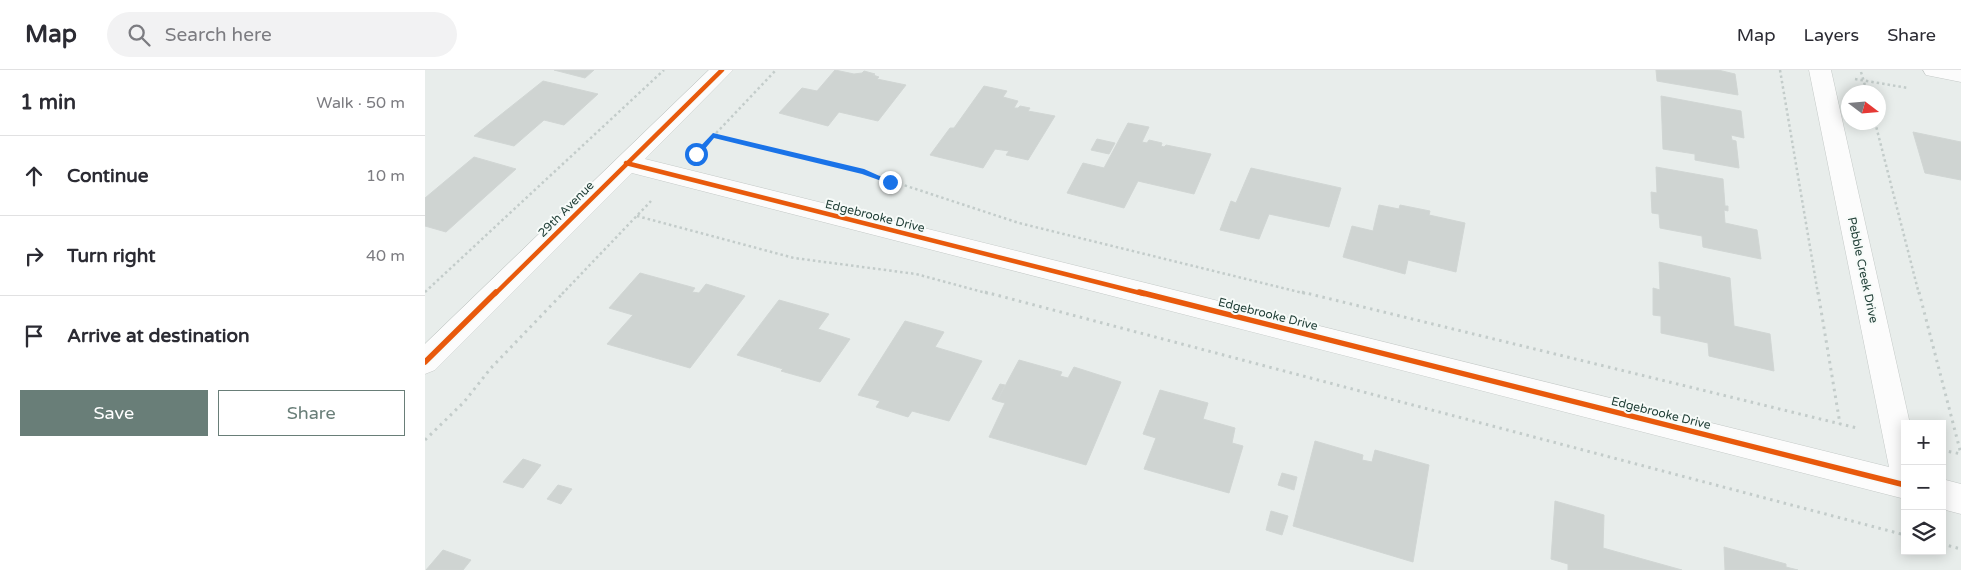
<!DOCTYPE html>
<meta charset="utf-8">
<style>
body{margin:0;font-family:"Varela Round",sans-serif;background:#f2f2f3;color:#2b2b33}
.controls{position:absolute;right:15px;bottom:15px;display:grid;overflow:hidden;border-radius:0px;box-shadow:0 2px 12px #0003}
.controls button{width:45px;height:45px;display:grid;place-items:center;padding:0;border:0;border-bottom:1px solid #e1e1e2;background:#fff;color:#2b2b33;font:25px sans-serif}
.compass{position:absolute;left:1416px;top:15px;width:45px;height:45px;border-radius:50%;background:#fff;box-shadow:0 2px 12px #0003;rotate:106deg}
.stop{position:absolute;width:15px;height:15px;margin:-11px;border:4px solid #1a73e8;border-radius:50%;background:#fff}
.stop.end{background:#1a73e8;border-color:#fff;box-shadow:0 1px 5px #0008}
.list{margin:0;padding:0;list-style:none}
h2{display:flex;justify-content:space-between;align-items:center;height:65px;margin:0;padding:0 20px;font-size:21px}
h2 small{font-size:16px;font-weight:400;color:#7c7c81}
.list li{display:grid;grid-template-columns:32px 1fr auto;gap:15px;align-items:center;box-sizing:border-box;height:80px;padding:0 20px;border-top:1px solid #e1e1e2}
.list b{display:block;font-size:19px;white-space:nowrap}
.list em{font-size:16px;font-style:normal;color:#7c7c81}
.actions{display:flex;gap:10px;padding:15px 20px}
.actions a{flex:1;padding:11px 0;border:1px solid #697e78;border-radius:0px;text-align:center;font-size:18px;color:#697e78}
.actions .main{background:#697e78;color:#fff}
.icon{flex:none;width:28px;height:28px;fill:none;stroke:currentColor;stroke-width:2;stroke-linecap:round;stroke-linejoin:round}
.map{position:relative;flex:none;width:1536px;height:500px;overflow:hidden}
header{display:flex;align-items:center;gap:30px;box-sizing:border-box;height:70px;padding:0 25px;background:#fff;border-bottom:1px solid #e1e1e2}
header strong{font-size:24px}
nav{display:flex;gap:28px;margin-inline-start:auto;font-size:18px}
.search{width:350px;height:45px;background:#f2f2f3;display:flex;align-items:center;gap:12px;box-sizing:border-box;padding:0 18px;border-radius:28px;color:#7c7c81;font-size:19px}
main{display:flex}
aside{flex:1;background:#fff}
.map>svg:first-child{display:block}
.building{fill:#cfd4d2;stroke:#d1d6d4}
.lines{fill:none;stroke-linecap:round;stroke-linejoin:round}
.minor-casing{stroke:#c5cac8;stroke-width:1}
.path-far1{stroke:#c3ccca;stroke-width:2.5;stroke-dasharray:2.5 3;stroke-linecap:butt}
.path{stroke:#c3ccca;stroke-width:3;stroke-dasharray:2.5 4.5;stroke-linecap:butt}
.minor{fill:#fcfcfc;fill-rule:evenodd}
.cycleway-far1-casing{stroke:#f7fbf9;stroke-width:7}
.cycleway-casing{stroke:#f7fbf9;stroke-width:9}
.cycleway-far1{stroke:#e8590c;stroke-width:4.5}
.cycleway{stroke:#e8590c;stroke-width:5.5}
.route{fill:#1a73e8}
.labels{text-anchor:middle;stroke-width:4;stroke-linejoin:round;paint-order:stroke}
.street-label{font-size:12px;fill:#24423a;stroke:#f7fbf9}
</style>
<header>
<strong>Map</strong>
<div class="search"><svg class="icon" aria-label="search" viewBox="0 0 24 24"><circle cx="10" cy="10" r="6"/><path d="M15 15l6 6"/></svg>Search here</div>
<nav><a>Map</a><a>Layers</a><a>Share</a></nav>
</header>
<main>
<aside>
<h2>1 min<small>Walk · 50 m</small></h2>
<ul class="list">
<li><svg class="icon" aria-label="ahead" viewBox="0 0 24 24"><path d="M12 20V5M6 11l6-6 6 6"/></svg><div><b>Continue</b></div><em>10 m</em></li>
<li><svg class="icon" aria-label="right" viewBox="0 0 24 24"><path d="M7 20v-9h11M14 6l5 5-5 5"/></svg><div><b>Turn right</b></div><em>40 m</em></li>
<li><svg class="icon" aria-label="arrive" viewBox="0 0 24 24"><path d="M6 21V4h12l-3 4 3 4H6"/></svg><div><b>Arrive at destination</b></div></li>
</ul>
<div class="actions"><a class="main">Save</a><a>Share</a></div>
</aside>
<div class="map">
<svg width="1536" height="500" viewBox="0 0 1536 500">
<rect width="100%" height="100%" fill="#e8edeb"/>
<g class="building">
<polygon points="129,0 169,0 160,8"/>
<polygon points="410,0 429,4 437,3 439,1 450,4 448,5 454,7 452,9 481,15 453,51 414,42 403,56 354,43 377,18 392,21"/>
<polygon points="1231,0 1293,0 1310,4 1313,25 1232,11"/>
<polygon points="118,11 173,24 139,55 119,50 89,76 49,66"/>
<polygon points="559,16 582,21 578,27 593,31 589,38 593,38 595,36 605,38 603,41 630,46 603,90 581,85 584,81 570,79 558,98 505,85 525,58 529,58"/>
<polygon points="1236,26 1316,41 1319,68 1306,65 1307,70 1311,71 1314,98 1270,90 1270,84 1238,79"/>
<polygon points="703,53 724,57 717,72 722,73 724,70 737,73 736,76 739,77 741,75 786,84 769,124 713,111 699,138 642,123 658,93 679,98"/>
<polygon points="1488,62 1536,72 1536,110 1500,103"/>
<polygon points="672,69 690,73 684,84 666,80"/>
<polygon points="49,87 91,99 21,162 0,156 0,128"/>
<polygon points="1231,97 1298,109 1300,136 1303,136 1303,141 1299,140 1300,153 1332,160 1336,189 1278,177 1277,166 1235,158 1234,144 1227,143 1226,122 1232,123"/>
<polygon points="826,98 916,118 904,157 844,144 834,169 795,160 806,131 811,133"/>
<polygon points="954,135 974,139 975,135 1005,141 1004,145 1040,153 1031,202 983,190 980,204 918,187 927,156 948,161"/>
<polygon points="1234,192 1305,208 1309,256 1345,264 1349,301 1284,286 1283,273 1236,263 1236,246 1228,245 1228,218 1235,220"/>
<polygon points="215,203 270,218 267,222 274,223 281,214 320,226 265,298 182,274 208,245 184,238"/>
<polygon points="354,230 404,244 393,259 425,269 395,312 356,301 358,299 312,285"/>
<polygon points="480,251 519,262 510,277 557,291 524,351 487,341 483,347 451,337 455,331 433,325"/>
<polygon points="594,290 637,302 635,306 643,308 649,297 696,312 661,395 564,367 580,333 572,331"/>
<polygon points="575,314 580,315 572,331 567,329"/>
<polygon points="735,320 783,333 778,349 810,358 807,373 818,376 804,423 719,399 731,368 718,364"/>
<polygon points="890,371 938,385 937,390 947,392 950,380 1004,395 988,492 868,456"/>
<polygon points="98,389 116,395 98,418 78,412"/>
<polygon points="857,403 872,407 869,420 853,415"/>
<polygon points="133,415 147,419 136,434 122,429"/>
<polygon points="1130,431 1179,445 1178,478 1257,500 1143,500 1143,494 1126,489"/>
<polygon points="846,441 863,446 857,465 841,460"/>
<polygon points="1299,477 1361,494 1361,497 1373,500 1300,500"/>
<polygon points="18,480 46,490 38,500 1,500"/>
</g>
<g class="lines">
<defs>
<g id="minor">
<polygon points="284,0 308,0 220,89 1464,397 1384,0 1406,0 1485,354 1480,354 1480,429 207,103 10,300 0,304 0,274"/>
<polygon points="1498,0 1536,0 1536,12 1501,5"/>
<polygon points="1517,409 1536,414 1536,444 1517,439"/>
</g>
</defs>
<use href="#minor" class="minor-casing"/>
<g class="path-far1">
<polyline points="1355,0 1393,224"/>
<polyline points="1436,2 1442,22"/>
<polyline points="1430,9 1483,18"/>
<polyline points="1450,52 1494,224"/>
<polyline points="288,66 439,102 594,153 882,224"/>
<polyline points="276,79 351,0"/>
<polyline points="212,146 369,188 491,204 565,224"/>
<polyline points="0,222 239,0"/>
<polyline points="137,224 226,131"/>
</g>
<g class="path">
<polyline points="560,222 1480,465"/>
<polyline points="877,222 1432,358"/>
<polyline points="1393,222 1415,354"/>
<polyline points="1494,222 1536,384"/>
<polyline points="0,370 39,332 66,298 139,222"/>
<polyline points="1517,380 1536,384"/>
<polyline points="1517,474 1536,479"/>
</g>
<use href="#minor" class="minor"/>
<defs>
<g id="cycleway-far1">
<polyline points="201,93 719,224"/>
<polyline points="70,224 297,0"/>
</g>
<g id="cycleway">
<polyline points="714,222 1480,415"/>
<polyline points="0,292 71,222"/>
</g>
</defs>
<use href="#cycleway-far1" class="cycleway-far1-casing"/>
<use href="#cycleway" class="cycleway-casing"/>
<use href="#cycleway-far1" class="cycleway-far1"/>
<use href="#cycleway" class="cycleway"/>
</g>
<polygon class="route" points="288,63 439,99 468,112 465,114 437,104 289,68 274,86 269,86 269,83"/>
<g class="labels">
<g class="street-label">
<text transform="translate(141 139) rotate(-45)" y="4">29th Avenue</text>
<text transform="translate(450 146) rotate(14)" y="4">Edgebrooke Drive</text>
<text transform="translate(1438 200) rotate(78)" y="4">Pebble Creek Drive</text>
<text transform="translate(843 244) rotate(14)" y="4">Edgebrooke Drive</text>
<text transform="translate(1236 343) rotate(14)" y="4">Edgebrooke Drive</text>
</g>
</g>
</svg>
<div class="controls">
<button>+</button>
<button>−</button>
<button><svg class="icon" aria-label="layers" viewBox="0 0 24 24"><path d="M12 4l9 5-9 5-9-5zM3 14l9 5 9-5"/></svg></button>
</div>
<svg class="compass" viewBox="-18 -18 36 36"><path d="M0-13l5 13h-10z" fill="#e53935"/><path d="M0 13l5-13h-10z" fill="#7c7c81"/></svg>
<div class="stop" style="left:271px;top:84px"></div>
<div class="stop end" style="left:465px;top:112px"></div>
</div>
</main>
